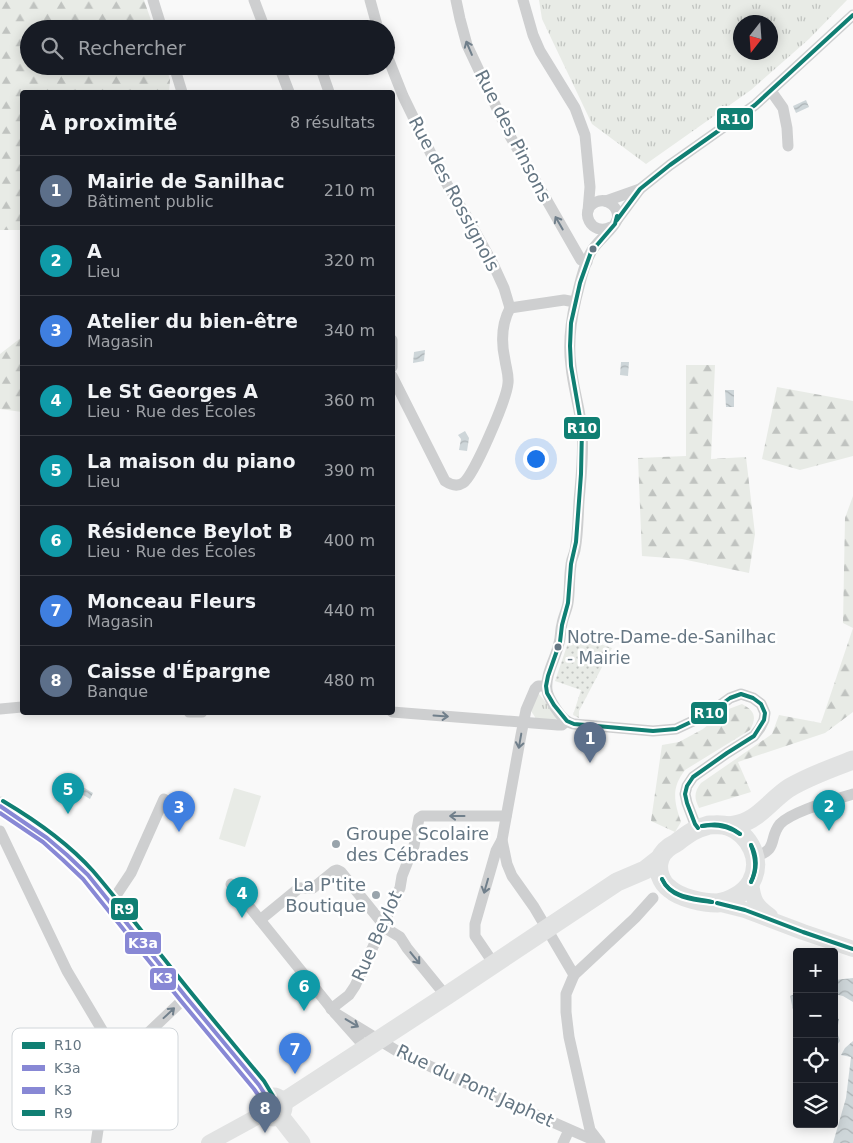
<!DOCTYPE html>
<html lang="fr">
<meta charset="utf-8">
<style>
body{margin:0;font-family:"DejaVu Sans",sans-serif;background:#20242c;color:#f1f3f6}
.controls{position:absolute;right:15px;bottom:15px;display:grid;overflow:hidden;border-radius:5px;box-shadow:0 2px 12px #0003}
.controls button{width:45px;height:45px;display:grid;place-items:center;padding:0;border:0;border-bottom:1px solid #363941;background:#171b24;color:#f1f3f6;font:25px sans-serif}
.compass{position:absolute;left:733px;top:15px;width:45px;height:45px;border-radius:50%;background:#171b24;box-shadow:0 2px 12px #0003;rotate:197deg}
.you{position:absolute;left:535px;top:458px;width:18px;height:18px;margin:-12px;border:4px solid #fff;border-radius:50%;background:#1a73e8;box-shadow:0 0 0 8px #1a73e833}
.badge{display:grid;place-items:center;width:32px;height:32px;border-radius:50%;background:#99a4ac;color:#fff;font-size:16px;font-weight:700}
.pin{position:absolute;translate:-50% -41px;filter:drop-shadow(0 1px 2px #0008)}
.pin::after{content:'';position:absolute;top:26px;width:18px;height:15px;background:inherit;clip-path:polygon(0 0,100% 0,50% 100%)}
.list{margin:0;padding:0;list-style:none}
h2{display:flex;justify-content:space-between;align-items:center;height:65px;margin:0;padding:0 20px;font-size:21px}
h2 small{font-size:16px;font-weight:400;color:#9ea1a6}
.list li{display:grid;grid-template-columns:32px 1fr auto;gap:15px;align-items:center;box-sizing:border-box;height:70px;padding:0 20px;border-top:1px solid #363941}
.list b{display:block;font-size:19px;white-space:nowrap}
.list p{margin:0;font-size:16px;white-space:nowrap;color:#9ea1a6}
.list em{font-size:16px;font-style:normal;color:#9ea1a6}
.icon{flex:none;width:28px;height:28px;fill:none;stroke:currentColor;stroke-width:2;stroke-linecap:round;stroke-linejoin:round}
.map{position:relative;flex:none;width:853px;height:1143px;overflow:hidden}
.search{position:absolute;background:#171b24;box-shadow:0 2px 12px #0003;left:20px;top:20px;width:375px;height:55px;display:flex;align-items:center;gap:12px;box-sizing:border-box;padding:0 18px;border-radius:28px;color:#9ea1a6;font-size:19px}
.panel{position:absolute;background:#171b24;box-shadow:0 2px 12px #0003;left:20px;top:90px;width:375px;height:625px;border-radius:5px}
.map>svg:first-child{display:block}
.grass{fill:url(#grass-tufts);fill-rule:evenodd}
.forest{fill:url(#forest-firs)}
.park{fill:url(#park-dots)}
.garden{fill:#e8ebe6}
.water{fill:url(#water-waves)}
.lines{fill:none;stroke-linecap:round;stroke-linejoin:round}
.street{stroke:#cecfd0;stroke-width:11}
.secondary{stroke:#e1e2e2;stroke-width:16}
.primary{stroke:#e1e2e2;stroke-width:19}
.bus-1-casing{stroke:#fff;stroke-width:8}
.bus-2-casing{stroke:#fff;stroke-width:8}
.bus-3-casing{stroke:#fff;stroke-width:8}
.bus-4-casing{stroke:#fff;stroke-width:8}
.bus-1{stroke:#107f73;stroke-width:4}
.bus-2{stroke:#8888d5;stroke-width:4}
.bus-3{stroke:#8888d5;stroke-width:4}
.bus-4{stroke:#107f73;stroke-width:4}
.oneway{stroke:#707f8b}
.bus-dot{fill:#657683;stroke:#fff;stroke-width:2}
.poi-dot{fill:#99a4ac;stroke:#fff;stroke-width:2}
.labels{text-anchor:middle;stroke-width:5;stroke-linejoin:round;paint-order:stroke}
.bus-label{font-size:17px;fill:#657683;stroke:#fff;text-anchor:start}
.street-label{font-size:18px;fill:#657683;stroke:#fff}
.poi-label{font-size:18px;fill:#657683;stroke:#fff;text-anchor:start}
.key{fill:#fff;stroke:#d1d6da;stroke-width:1}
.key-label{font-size:14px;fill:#657683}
.line-badge{stroke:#fff;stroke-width:2}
.badge-label{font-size:14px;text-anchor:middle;font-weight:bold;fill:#fff}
</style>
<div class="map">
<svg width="853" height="1143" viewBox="0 0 853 1143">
<defs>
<pattern id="grass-tufts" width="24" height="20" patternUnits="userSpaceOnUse" patternTransform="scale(1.25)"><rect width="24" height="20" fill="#e8ebe6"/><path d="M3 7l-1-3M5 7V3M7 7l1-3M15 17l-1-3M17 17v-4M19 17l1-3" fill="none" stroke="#c0c3c0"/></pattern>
<pattern id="forest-firs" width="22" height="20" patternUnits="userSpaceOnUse" patternTransform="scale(1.25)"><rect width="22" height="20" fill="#e8ebe6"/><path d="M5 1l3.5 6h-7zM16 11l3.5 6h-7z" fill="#c0c3c0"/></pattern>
<pattern id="park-dots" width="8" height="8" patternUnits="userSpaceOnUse" patternTransform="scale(1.25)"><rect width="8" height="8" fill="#e8ebe6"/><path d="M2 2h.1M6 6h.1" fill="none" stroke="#c0c3c0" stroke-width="1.8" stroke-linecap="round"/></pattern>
<pattern id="water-waves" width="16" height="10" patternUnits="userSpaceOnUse" patternTransform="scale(1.25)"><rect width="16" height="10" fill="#ced6d9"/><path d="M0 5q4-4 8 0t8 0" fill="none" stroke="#abb2b5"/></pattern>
</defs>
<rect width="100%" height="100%" fill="#f9f9f9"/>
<g class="grass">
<path d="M539,0H847L809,39L751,90L646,164L592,124L542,19ZM740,22H770V52H740Z"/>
<polygon points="539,694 558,718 554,721 537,720 531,711 536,696"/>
</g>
<g class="forest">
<polygon points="0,0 144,0 154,29 29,29 29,66 166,66 170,80 169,92 22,92 22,230 0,230"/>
<polygon points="22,337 22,412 0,409 0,354"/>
<polygon points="686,365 715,365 711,459 746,457 755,534 749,573 682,559 642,556 638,458 686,456"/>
<polygon points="777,387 853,401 853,456 800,470 762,459"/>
<path d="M853,496V712L825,733L738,762L751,792L699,808C694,798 694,792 701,783L772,734L779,715L821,723L853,628L843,623L845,518Z"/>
<path d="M742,704C755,711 757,717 750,730L685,770C671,788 674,801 681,822L675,832L651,821L662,745L679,742L703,729L726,710Z"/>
</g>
<polygon class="park" points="571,634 612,648 579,711 579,718 573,715 581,690 555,681"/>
<polygon class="garden" points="234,788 261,796 245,847 219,839"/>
<g class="water">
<polygon points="806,100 809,107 796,113 793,106"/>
<polygon points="425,350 424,361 413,363 414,352"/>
<polygon points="621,362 629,362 628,376 620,375"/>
<polygon points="725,390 734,390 734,407 726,407"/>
<polygon points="465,431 469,438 467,451 459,450 461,439 458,435"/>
<polygon points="78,784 93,793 90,799 75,790"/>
<polygon points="853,978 853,1002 843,996 834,994 834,980"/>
<polygon points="797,993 797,1028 790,996"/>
<polygon points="834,1017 839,1019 837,1032 840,1041 834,1049"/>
<polygon points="853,1041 853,1143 833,1143 846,1098 851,1057 841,1055 845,1048"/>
</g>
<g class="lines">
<g class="street">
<polyline points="153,0 162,29"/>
<polyline points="254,0 265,29"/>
<polyline points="370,0 378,29"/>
<polyline points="456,0 460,19 467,45 491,96 510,136 581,260 587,262"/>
<polyline points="523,0 533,35 540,51 575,108 585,135 590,187 588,211"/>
<polyline points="386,53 403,96 434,160 448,186 467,217 493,264 504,288 510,308"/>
<polyline points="174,66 182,92"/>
<polyline points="279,66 289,92"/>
<polyline points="320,66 329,92"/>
<polyline points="771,91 783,108 787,128 788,146"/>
<polyline points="606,201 640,189"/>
<polyline points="617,220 640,189 670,165 755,105 853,15"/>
<path d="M611,227C591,237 578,210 596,202C608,197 620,208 617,220C614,229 596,242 591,252C583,266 580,284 576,299C571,320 568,345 571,366C573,388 580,408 582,430C584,454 581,478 579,501C578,517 578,535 575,550C574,555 571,560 571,565C569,577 570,590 568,603C567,610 563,617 562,624C560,631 561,637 559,643C556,658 545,674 547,690C548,698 560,717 567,721C568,722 573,724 574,724L653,731L676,729L708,714L730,698L741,694L753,698L761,704L765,713L764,720L760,728L754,736L727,753L693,777L687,786L685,794L687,803L695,824L698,828"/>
<polyline points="510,308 564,300 575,302"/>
<polyline points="392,340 392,367"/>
<path d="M392,376L445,481C451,485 457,487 463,483C474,476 507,398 508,383C509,375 506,368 505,360C501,342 501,325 510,308"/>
<polyline points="546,686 538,686 535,689 526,710 521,735 502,840 507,864 512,876 534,907 574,975 566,994 566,1012 569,1037 590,1130 600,1143"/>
<polyline points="0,709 22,707"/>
<polyline points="189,712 202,712"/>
<polyline points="392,712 558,725 562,725 567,721"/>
<polyline points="0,831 67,971 111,1045 96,1143"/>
<path d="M756,856C779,849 768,839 780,824C792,811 835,800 853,794"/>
<polyline points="231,884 335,1013"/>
<polyline points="111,903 131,873 164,799"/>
<polyline points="260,920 299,888 313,888 334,871 337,870 341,872 387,929 400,937 407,948 446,996"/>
<polyline points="494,964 475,936 475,924 496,851 502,840"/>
<polyline points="574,975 635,918 653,898"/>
<polyline points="331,1009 349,995 355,986 400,888 402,876 414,846 419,818 422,816 506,816"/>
<polyline points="366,1048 335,1013 397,1051 507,1102 598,1142"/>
<polyline points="108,1071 186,997"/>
<polyline points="563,1143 569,1130"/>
</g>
<g class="secondary">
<path d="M751,883C753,901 756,906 770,916"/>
<polyline points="717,903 745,910 803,932 853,949"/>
<polyline points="209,1143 264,1113"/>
</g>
<g class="primary">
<path d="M0,806C35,827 60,846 88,875L186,997L259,1085L268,1099"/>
<path d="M709,825C715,825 722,824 728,826C750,835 763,860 751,882C745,893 729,902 717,903C703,903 680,898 670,889C661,883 656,869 660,859C662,852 670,846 676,843C688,834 694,829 709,825Z"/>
<path d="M727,826C731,826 735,825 739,824C759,819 772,799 789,788C809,776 832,768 853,760"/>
<circle cx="273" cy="1107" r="10"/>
<polyline points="282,1103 446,996 617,882 645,870 659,859"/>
<polyline points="279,1115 301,1143"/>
</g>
<defs>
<g id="bus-1">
<polyline points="617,216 615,224 591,252 580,283 571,323 570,346 571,366 582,429 581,474 576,542 571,564 568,603 562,625 560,642 548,676 546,686 547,693 554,705 567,721 574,724 653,731 676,729 708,714 730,698 741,694 753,698 761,704 765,713 764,720 754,736 727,753 693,777 687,786 685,794 687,803 695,824 698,828"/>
<polyline points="617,220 640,189 670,165 755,105 853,15"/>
<path d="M702,826C716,823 728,824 740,834"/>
<path d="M702,826C716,824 728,826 740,834"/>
<path d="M662,879C671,898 694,898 712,902"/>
<path d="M662,879C670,898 693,900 712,902"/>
<path d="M751,882C757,869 756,859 751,845"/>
<path d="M751,882C757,870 758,858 751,845"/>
<polyline points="717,903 745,910 803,932 853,949"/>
</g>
<polyline id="bus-2" points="0,806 47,838 67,855 88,875 186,997 259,1085 268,1099"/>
<polyline id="bus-3" points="0,813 43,842 63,860 83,879 181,1001 254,1089 263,1102"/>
<path id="bus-4" d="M3,801C35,820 68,843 93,871C118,900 141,931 165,960C197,1001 231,1041 264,1081L273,1096"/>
</defs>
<use href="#bus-1" class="bus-1-casing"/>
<use href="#bus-2" class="bus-2-casing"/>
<use href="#bus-3" class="bus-3-casing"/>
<use href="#bus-4" class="bus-4-casing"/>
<use href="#bus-1" class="bus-1"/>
<use href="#bus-2" class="bus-2"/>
<use href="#bus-3" class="bus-3"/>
<use href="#bus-4" class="bus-4"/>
</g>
<defs><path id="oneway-shaft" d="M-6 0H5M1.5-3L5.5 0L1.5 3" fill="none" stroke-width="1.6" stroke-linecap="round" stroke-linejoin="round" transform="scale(1.25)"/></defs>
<g class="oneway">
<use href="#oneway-shaft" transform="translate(469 48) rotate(-113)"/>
<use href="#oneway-shaft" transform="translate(559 223) rotate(-120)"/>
<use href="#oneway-shaft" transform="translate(441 716) rotate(4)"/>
<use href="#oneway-shaft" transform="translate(520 741) rotate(100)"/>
<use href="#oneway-shaft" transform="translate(457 816) rotate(180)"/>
<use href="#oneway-shaft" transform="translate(486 886) rotate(106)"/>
<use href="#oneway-shaft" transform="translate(415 958) rotate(51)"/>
<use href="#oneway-shaft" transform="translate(169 1013) rotate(-43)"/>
<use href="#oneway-shaft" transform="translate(352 1023) rotate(31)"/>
</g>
<g class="bus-dot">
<circle cx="593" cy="249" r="4.5"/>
<circle cx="558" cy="647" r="4.5"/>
</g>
<g class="poi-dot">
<circle cx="336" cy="844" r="5"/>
<circle cx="376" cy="895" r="5"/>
</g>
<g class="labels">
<g class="bus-label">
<text x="567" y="643">Notre-Dame-de-Sanilhac<tspan x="567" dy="21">- Mairie</tspan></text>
</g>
<g class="street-label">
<text transform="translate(513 136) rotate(63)" y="6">Rue des Pinsons</text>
<text transform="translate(454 194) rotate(62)" y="6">Rue des Rossignols</text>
<text transform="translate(377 936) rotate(-66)" y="6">Rue Beylot</text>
<text transform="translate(475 1086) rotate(25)" y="6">Rue du Pont Japhet</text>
</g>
<g class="poi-label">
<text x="346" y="840">Groupe Scolaire<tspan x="346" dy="21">des Cébrades</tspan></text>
<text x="366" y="891" text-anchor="end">La P'tite<tspan x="366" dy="21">Boutique</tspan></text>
</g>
</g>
<rect x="12" y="1028" width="166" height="102" rx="8" class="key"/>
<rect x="22" y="1042" width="23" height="7" fill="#107f73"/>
<rect x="22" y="1065" width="23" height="6" fill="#8888d5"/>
<rect x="22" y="1087" width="23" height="7" fill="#8888d5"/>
<rect x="22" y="1110" width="23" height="6" fill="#107f73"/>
<g class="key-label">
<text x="54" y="1050">R10</text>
<text x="54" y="1073">K3a</text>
<text x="54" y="1095">K3</text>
<text x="54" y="1118">R9</text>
</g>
<g class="line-badge">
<rect x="716" y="107" width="38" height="24" rx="5" fill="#107f73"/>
<rect x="563" y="416" width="38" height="24" rx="5" fill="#107f73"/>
<rect x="690" y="701" width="38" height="24" rx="5" fill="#107f73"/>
<rect x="110" y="897" width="29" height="24" rx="5" fill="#107f73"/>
<rect x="124" y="931" width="38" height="24" rx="5" fill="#8888d5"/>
<rect x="149" y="967" width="28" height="24" rx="5" fill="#8888d5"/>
</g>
<g class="badge-label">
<text x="735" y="124">R10</text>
<text x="582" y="433">R10</text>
<text x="709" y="718">R10</text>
<text x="124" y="914">R9</text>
<text x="143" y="948">K3a</text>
<text x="163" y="983">K3</text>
</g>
</svg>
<div class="controls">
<button>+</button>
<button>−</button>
<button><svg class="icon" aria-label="locate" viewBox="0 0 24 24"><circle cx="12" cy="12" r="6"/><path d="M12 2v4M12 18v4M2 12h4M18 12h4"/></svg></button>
<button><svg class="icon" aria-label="layers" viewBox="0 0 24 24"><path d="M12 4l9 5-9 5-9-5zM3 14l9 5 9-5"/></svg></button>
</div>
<svg class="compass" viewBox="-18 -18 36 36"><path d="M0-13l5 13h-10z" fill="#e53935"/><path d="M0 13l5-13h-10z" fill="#9ea1a6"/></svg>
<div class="you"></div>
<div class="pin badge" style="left:590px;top:763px;background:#5c6f8a">1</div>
<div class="pin badge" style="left:829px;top:831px;background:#0f9aa8">2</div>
<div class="pin badge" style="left:179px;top:832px;background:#3f7fe0">3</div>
<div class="pin badge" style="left:242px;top:918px;background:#0f9aa8">4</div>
<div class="pin badge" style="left:68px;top:814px;background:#0f9aa8">5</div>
<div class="pin badge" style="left:304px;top:1011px;background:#0f9aa8">6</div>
<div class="pin badge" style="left:295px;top:1074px;background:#3f7fe0">7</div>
<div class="pin badge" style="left:265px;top:1133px;background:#5c6f8a">8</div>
<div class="search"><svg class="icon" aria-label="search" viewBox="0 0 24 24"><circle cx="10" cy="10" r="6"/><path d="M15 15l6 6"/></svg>Rechercher</div>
<section class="panel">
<h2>À proximité<small>8 résultats</small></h2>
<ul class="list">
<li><span class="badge" style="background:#5c6f8a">1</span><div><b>Mairie de Sanilhac</b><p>Bâtiment public</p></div><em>210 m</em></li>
<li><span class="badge" style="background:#0f9aa8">2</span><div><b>A</b><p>Lieu</p></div><em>320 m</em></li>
<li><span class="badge" style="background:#3f7fe0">3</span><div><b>Atelier du bien-être</b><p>Magasin</p></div><em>340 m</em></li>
<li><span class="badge" style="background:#0f9aa8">4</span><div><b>Le St Georges A</b><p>Lieu · Rue des Écoles</p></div><em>360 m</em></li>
<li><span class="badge" style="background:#0f9aa8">5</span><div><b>La maison du piano</b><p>Lieu</p></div><em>390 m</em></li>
<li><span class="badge" style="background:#0f9aa8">6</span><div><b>Résidence Beylot B</b><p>Lieu · Rue des Écoles</p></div><em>400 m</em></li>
<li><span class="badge" style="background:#3f7fe0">7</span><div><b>Monceau Fleurs</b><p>Magasin</p></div><em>440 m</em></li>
<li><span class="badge" style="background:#5c6f8a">8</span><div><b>Caisse d'Épargne</b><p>Banque</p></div><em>480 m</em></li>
</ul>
</section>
</div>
